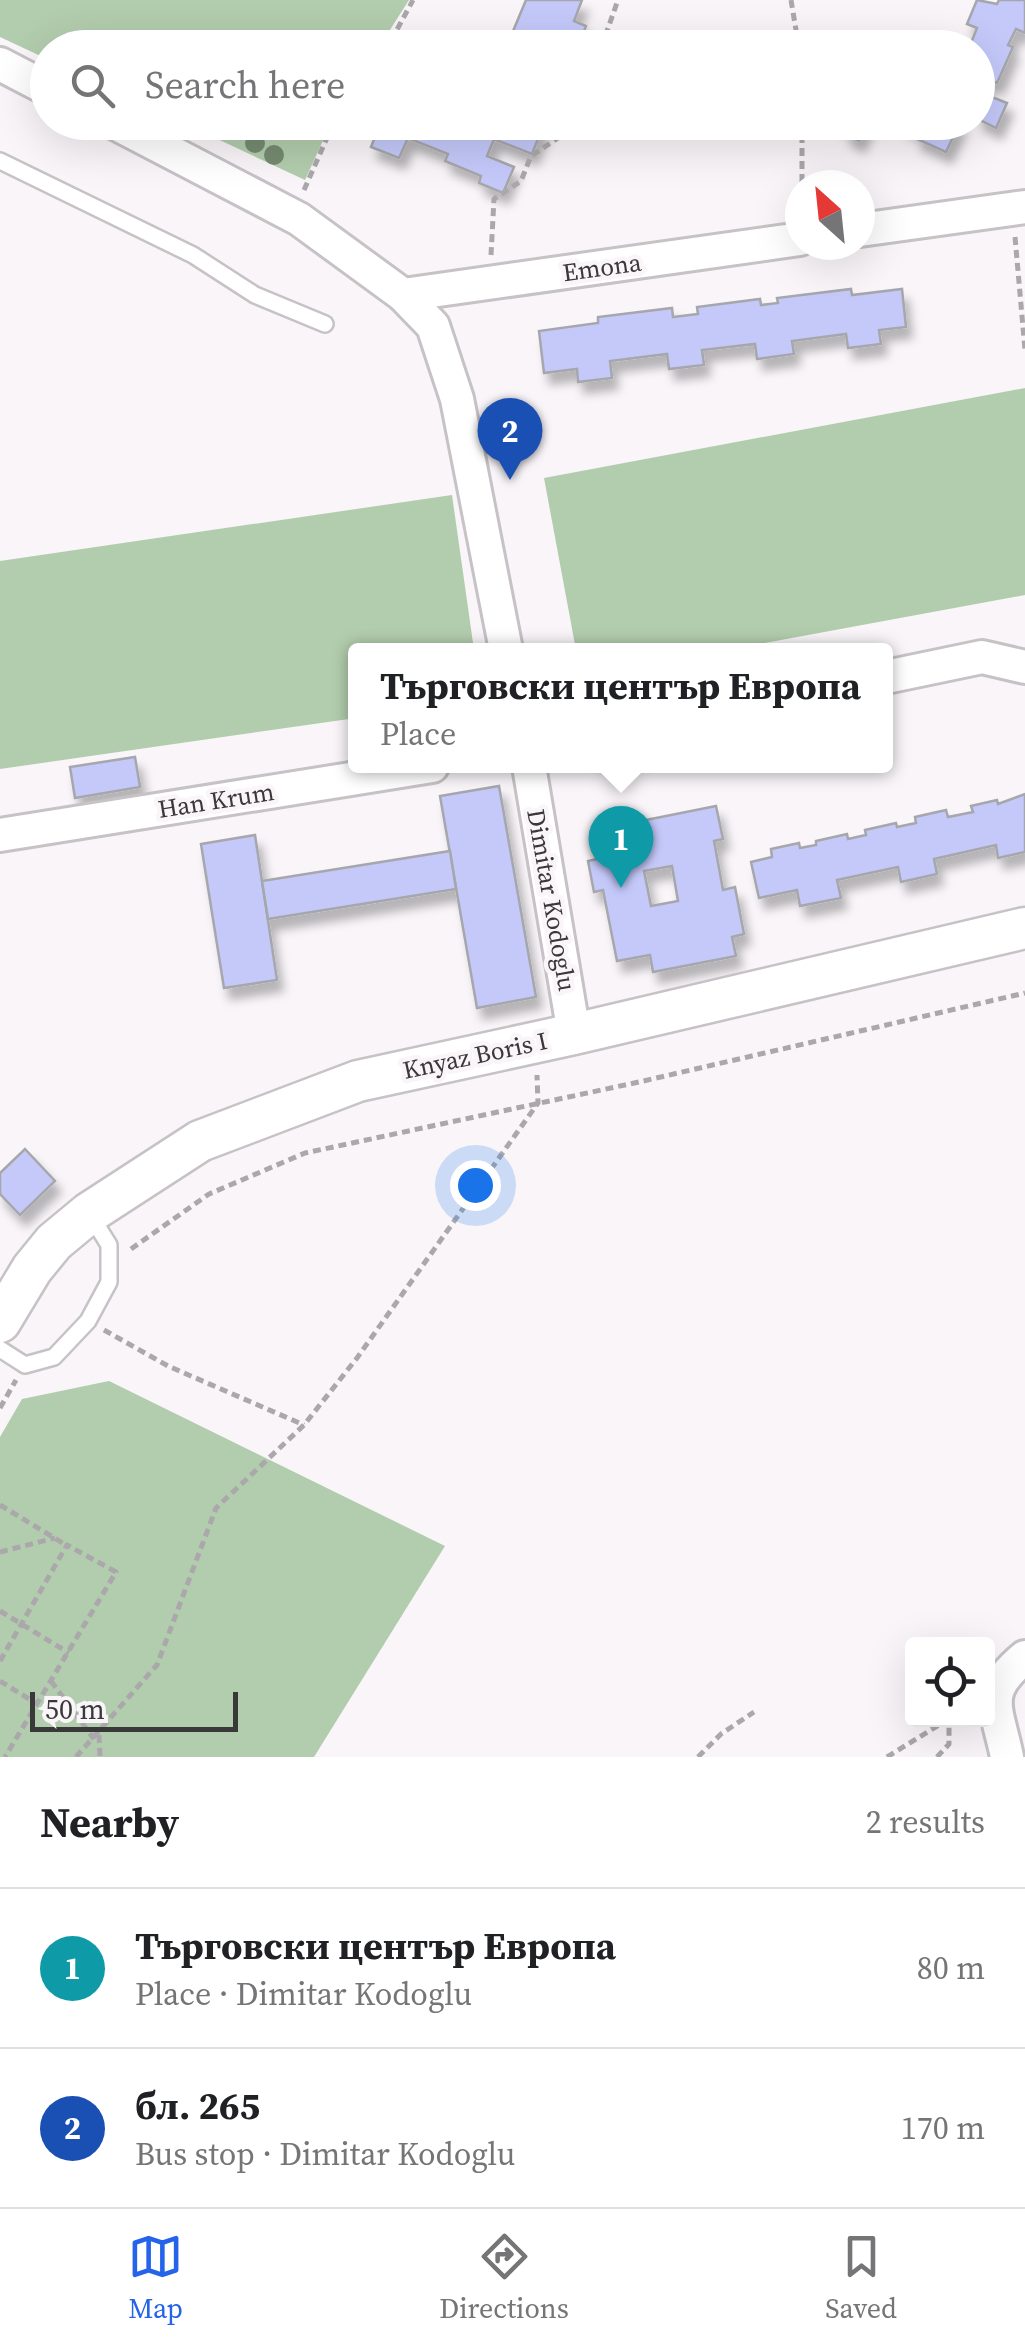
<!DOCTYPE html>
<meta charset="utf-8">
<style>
body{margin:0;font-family:"Source Serif 4",serif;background:#f6f6f6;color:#202124}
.controls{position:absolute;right:30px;bottom:30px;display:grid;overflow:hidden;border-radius:10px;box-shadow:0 10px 40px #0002}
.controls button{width:90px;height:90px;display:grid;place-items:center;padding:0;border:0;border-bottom:2px solid #e0e0e0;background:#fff;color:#202124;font:50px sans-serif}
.compass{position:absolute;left:785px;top:170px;width:90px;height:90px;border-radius:50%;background:#fff;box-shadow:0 10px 40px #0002;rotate:333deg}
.scale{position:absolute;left:30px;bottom:25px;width:208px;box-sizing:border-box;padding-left:10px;border:5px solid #3a393a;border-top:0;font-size:28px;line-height:35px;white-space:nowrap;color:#3a393a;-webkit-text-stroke:8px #f9f5f9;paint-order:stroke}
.you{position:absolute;left:475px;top:1185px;width:35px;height:35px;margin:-25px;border:8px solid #fff;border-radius:50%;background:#1a73e8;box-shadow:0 0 0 15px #1a73e833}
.badge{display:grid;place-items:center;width:65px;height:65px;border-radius:50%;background:#2563eb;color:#fff;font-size:32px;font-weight:700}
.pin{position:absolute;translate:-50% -82px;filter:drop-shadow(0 2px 5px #0008)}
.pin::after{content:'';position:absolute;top:52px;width:35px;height:30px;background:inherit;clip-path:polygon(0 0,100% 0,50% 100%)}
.popup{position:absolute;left:348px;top:643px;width:545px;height:130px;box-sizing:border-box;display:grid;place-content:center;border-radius:10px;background:#fff;filter:drop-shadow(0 2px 8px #0005);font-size:32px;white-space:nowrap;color:#757577}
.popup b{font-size:38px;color:#202124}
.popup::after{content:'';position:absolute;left:50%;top:100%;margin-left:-20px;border:20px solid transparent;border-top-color:#fff}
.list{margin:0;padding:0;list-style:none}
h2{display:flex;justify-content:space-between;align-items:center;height:130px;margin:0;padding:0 40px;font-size:42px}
h2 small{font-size:32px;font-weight:400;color:#757577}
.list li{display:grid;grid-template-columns:65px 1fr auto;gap:30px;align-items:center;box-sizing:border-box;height:160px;padding:0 40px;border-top:2px solid #e0e0e0}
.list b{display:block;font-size:38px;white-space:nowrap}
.list p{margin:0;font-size:32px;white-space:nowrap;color:#757577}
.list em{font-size:32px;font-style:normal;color:#757577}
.icon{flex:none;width:55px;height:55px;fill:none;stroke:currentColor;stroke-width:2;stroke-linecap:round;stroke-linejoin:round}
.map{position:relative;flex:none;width:1025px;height:1757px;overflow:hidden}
.search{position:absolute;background:#fff;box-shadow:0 10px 40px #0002;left:30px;right:30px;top:30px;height:110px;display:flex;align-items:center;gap:25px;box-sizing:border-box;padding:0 35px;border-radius:55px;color:#757577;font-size:38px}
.sheet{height:450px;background:#fff}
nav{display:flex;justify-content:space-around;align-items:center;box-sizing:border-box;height:140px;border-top:2px solid #e0e0e0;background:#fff;font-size:28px;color:#757577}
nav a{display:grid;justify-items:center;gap:5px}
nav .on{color:#2563eb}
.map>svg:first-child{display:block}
.green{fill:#b2cdad}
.building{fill:#c4c9fa;stroke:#a6a7ac;stroke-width:2.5;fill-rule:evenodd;filter:url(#shadow)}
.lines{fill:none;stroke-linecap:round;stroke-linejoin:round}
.service-casing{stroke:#c6c2c6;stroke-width:20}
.minor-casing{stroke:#c6c2c6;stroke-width:38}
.tertiary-casing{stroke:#c6c2c6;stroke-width:45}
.path{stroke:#aba8ab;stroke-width:5;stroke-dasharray:8 5;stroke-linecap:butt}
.service{stroke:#fff;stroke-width:15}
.minor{stroke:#fff;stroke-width:32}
.tertiary{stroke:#fff;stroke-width:40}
.tree{fill:#768b71}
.labels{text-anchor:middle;stroke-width:9;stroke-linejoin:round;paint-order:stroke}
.street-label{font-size:25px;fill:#3a393a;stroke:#f9f5f9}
</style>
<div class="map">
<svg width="1025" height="1757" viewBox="0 0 1025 1757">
<defs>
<filter id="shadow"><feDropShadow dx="6" dy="11" stdDeviation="5" flood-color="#0004"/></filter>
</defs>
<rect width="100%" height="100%" fill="#f9f5f9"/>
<g class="green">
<polygon points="0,0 409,0 388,33 366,47 48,48 47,59 0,37"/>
<polygon points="183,123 331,123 305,180"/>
<polygon points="1025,388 1025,595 726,650 576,650 544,478"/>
<polygon points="452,495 474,650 356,650 356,718 0,769 0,561"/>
<polygon points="109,1381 445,1546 314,1757 0,1757 0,1437 22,1399"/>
</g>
<g class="building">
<polygon points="526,0 582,0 574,21 586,26 578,48 506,48"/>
<polygon points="977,0 997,4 999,0 1025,0 1025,33 1016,29 1008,45 1013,47 997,83 988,79 982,93 1007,103 996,128 978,119 978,48 969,48 977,28 967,24"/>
<polygon points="371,122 535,122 543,126 532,154 494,139 487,156 514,167 503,193 479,183 481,176 445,161 448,154 408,138 399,158 371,147 379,126"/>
<polygon points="836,122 867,122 859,141 845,134 848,128"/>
<polygon points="899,122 960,122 946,152 915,138 918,131"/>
<polygon points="851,289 852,295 902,289 906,327 879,330 881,344 848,348 846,334 792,341 794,354 757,359 755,344 702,350 704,365 669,369 667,354 610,361 612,378 578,382 577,369 544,373 539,331 598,323 598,317 672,308 673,317 698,314 697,307 760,299 761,305 778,303 777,298"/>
<polygon points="135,757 140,787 75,798 70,767"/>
<polygon points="499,786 536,997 477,1008 440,796"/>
<polygon points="1025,794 1025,852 998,858 996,845 934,859 937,874 901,882 898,867 837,880 841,898 800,906 797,890 759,898 751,862 772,857 771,849 799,843 800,848 816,845 816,841 847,834 848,839 866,835 865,830 896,823 897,827 916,823 915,817 946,810 948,817 973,812 971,806 997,800 998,804"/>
<path d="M716,806L723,839L714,841L723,890L735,887L744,934L732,937L736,956L653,972L650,955L617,961L603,890L594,892L588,861L597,859L591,831ZM672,866L678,901L651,906L644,871Z"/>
<polygon points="255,835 277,980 224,988 201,844"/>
<polygon points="450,851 456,889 268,919 262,881"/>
<polygon points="25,1149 55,1181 20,1215 0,1194 0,1173"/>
</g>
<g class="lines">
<defs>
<g id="service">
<polyline points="0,161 193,255 255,295 325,324"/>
<polyline points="0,1349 25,1365 54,1357 88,1321 109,1282 109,1245 91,1216"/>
</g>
<g id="minor">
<polyline points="0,64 48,89"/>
<polyline points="113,122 299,219 403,295 433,326 457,399 506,650"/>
<polyline points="860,230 1025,207"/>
<polyline points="403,295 800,239"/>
<polyline points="886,677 982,657 1025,667"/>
<polyline points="529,766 574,1034"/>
<polyline points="0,835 432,766"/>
<path d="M1007,1757C997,1707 981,1693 1025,1657"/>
</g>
<polyline id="tertiary" points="0,1322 32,1269 54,1242 89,1213 200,1141 358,1081 574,1034 1025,928"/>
</defs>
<use href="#service" class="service-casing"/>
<use href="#minor" class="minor-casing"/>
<use href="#tertiary" class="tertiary-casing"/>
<g class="path">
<polyline points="791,0 799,48"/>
<polyline points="367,48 369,43 393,37 413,0"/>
<polyline points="601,48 618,0"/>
<polyline points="802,122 802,185"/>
<polyline points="561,136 639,122"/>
<polyline points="304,190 334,122"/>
<polyline points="1015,237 1025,350"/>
<polyline points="491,255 494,199 521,181 531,156 561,136 567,122"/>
<polyline points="131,1249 209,1194 305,1153 639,1082 1025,993"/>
<polyline points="104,1330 168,1366 304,1425"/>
<polyline points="0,1408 16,1380"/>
<polyline points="0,1505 66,1545"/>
<polyline points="0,1552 55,1538"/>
<polyline points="0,1611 69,1653"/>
<polyline points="0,1661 67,1545 116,1572 5,1757"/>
<polyline points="0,1681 37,1704"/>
<polyline points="51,1681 94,1739"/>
<polyline points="99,1735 100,1757"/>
<polyline points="76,1757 157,1665 216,1508 304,1425 357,1358 538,1103 537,1075"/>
<polyline points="698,1757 721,1734 754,1712"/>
<polyline points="887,1757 947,1720"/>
<polyline points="937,1757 949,1744 949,1720"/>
</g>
<use href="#service" class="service"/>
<use href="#minor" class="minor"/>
<use href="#tertiary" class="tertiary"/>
</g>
<g class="tree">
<circle cx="255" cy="143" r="10"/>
<circle cx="274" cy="155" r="10"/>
</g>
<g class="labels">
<g class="street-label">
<text transform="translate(602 267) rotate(-8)" y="9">Emona</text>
<text transform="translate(216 800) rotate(-9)" y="9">Han Krum</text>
<text transform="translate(552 900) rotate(80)" y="9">Dimitar Kodoglu</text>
<text transform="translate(475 1055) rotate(-12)" y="9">Knyaz Boris I</text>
</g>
</g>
</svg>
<div class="controls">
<button><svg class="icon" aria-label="locate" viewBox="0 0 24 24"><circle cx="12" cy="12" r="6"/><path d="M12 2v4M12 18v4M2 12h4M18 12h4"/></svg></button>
</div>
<svg class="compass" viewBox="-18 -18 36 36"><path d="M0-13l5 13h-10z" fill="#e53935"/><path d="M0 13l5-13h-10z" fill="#757577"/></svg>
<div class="scale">50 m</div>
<div class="you"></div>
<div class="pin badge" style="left:621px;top:888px;background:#0f9aa8">1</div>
<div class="popup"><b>Търговски център Европа</b>Place</div>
<div class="pin badge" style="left:510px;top:480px;background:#1a4fb4">2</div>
<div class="search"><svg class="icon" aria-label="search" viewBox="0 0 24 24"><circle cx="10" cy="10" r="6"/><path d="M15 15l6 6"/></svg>Search here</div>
</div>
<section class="sheet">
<h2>Nearby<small>2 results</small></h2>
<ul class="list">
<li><span class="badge" style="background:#0f9aa8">1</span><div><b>Търговски център Европа</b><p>Place · Dimitar Kodoglu</p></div><em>80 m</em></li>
<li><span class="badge" style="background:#1a4fb4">2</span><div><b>бл. 265</b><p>Bus stop · Dimitar Kodoglu</p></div><em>170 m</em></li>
</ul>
</section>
<nav>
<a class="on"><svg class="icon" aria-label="map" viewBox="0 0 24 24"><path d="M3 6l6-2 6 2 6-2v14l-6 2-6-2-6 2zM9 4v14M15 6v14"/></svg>Map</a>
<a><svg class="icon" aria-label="directions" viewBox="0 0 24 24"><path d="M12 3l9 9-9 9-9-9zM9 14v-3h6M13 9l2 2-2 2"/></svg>Directions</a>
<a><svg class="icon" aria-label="saved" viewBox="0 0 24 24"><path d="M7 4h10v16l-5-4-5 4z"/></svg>Saved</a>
</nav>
